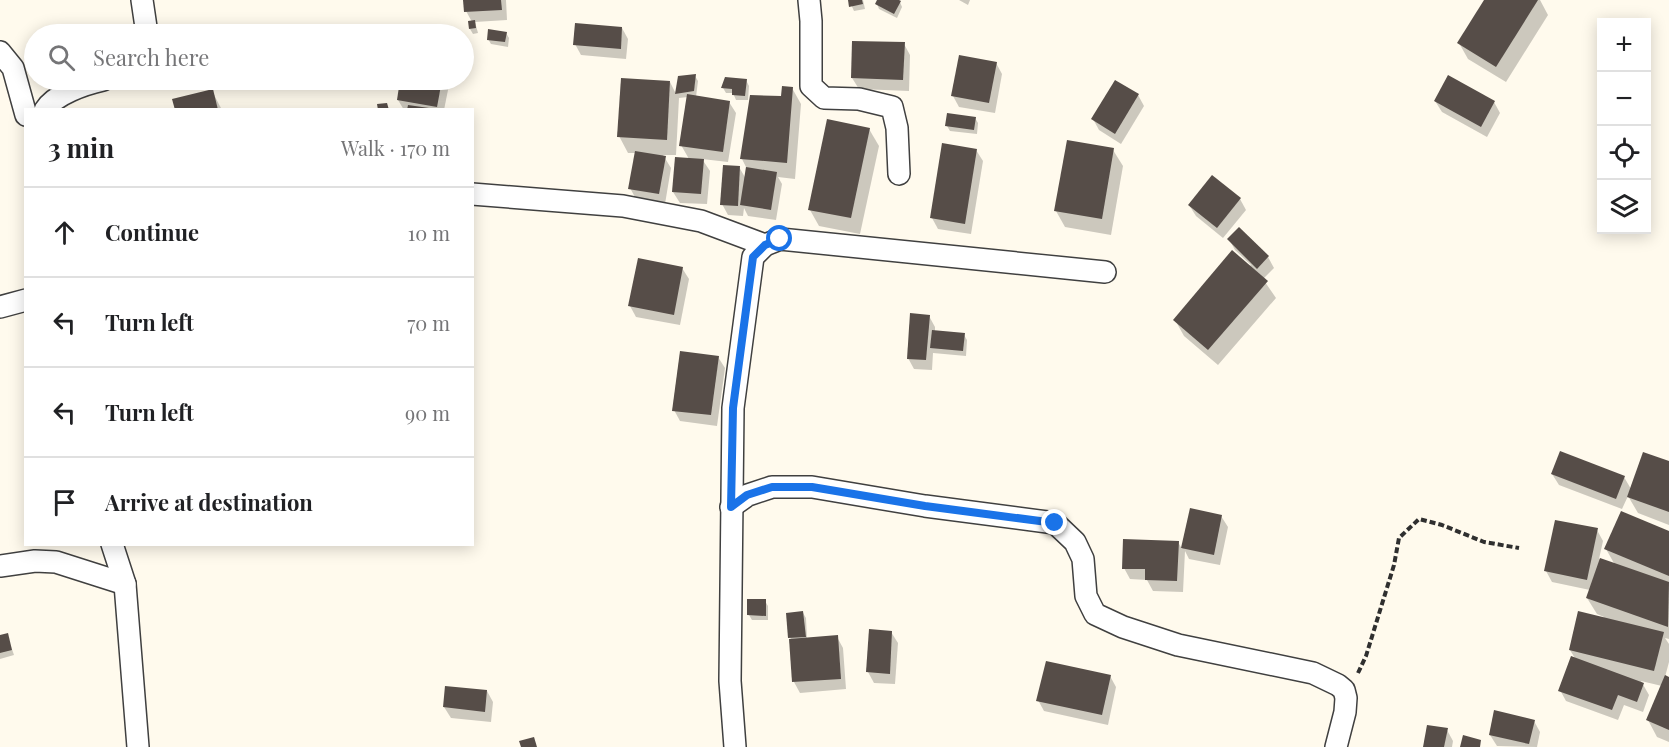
<!DOCTYPE html>
<meta charset="utf-8">
<style>
body{margin:0;font-family:"Playfair Display",serif;background:#f6f6f6;color:#202124}
.controls{position:absolute;right:18px;top:18px;display:grid;overflow:hidden;border-radius:0px;box-shadow:0 3px 15px #0003}
.controls button{width:54px;height:54px;display:grid;place-items:center;padding:0;border:0;border-bottom:2px solid #e0e0e0;background:#fff;color:#202124;font:30px sans-serif}
.stop{position:absolute;width:18px;height:18px;margin:-14px;border:4px solid #1a73e8;border-radius:50%;background:#fff}
.stop.end{background:#1a73e8;border-color:#fff;box-shadow:0 2px 6px #0008}
.list{margin:0;padding:0;list-style:none}
h2{display:flex;justify-content:space-between;align-items:center;height:78px;margin:0;padding:0 24px;font-size:26px}
h2 small{font-size:20px;font-weight:400;color:#757577}
.list li{display:grid;grid-template-columns:39px 1fr auto;gap:18px;align-items:center;box-sizing:border-box;height:90px;padding:0 24px;border-top:2px solid #e0e0e0}
.list b{display:block;font-size:22px;white-space:nowrap}
.list em{font-size:20px;font-style:normal;color:#757577}
.icon{flex:none;width:33px;height:33px;fill:none;stroke:currentColor;stroke-width:2;stroke-linecap:round;stroke-linejoin:round}
.map{position:relative;flex:none;width:1669px;height:747px;overflow:hidden}
.search{position:absolute;background:#fff;box-shadow:0 3px 15px #0003;left:24px;top:24px;width:450px;height:66px;display:flex;align-items:center;gap:15px;box-sizing:border-box;padding:0 21px;border-radius:33px;color:#757577;font-size:22px}
.panel{position:absolute;background:#fff;box-shadow:0 3px 15px #0003;left:24px;top:108px;width:450px;height:438px;border-radius:0px}
.map>svg:first-child{display:block}
.shadow{fill:#0003}
.building{fill:#564d48}
.lines{fill:none;stroke-linecap:round;stroke-linejoin:round}
.street-casing{stroke:#404040;stroke-width:24}
.path{stroke:#2f2f2f;stroke-width:4;stroke-dasharray:6 3;stroke-linecap:butt}
.street{stroke:#fff;stroke-width:21}
.route{stroke:#1a73e8;stroke-width:8}
</style>
<div class="map">
<svg width="1669" height="747" viewBox="0 0 1669 747">
<rect width="100%" height="100%" fill="#fffaed"/>
<g class="shadow">
<polygon points="464,0 506,0 507,20 475,22 478,33 473,34 470,29 472,22 466,11"/>
<polygon points="849,0 863,0 865,9 854,11"/>
<polygon points="879,0 896,0 900,2 902,7 897,18 879,9 877,4"/>
<polygon points="959,0 970,0 968,5"/>
<polygon points="1486,0 1540,0 1548,15 1506,82 1468,59 1459,43"/>
<polygon points="622,28 628,39 626,59 581,55 575,44"/>
<polygon points="506,33 509,38 508,47 491,44 488,39"/>
<polygon points="904,44 910,55 909,91 859,89 852,78"/>
<polygon points="996,63 1002,74 995,113 959,107 953,96"/>
<polygon points="695,76 698,81 696,97 729,102 736,113 728,162 702,159 710,171 707,204 680,203 673,192 689,159 681,145 688,97 679,98 676,155 663,155 671,168 665,204 636,199 630,188 636,153 628,153 619,136 670,82 676,94 679,77"/>
<polygon points="401,80 450,80 444,110 404,110 398,100"/>
<polygon points="746,80 749,86 748,100 736,100 733,93 726,93 723,88"/>
<polygon points="792,88 801,104 795,179 778,177 782,184 776,220 748,216 744,208 743,216 728,215 722,204 739,167 746,179 747,169 742,159 782,98"/>
<polygon points="212,91 222,110 176,110"/>
<polygon points="1138,95 1144,106 1121,144 1099,130 1093,119"/>
<polygon points="1435,101 1494,102 1500,113 1487,137 1442,112"/>
<polygon points="975,118 978,123 977,134 950,131 947,126"/>
<polygon points="869,129 879,146 860,234 819,226 810,210"/>
<polygon points="976,150 983,161 971,234 938,229 932,218"/>
<polygon points="1113,150 1123,166 1111,235 1065,227 1056,211"/>
<polygon points="1240,199 1246,210 1223,238 1196,216 1189,205"/>
<polygon points="1229,239 1268,257 1274,268 1263,279 1276,298 1218,365 1184,336 1175,320 1251,265 1235,250"/>
<polygon points="682,268 689,279 680,325 636,317 630,306"/>
<polygon points="929,316 935,327 935,332 964,335 967,340 966,356 933,353 932,370 914,369 908,358"/>
<polygon points="718,357 725,368 717,426 680,421 674,410"/>
<polygon points="1669,463 1669,525 1638,513 1628,496 1622,509 1559,485 1552,474 1624,477 1631,489"/>
<polygon points="1191,510 1221,516 1228,527 1220,565 1189,559 1185,551 1183,592 1153,591 1147,580 1130,579 1124,568 1178,542 1182,549"/>
<polygon points="1597,530 1603,541 1599,559 1615,565 1606,549 1669,533 1669,639 1665,638 1669,644 1669,662 1665,677 1669,678 1669,742 1657,737 1648,720 1662,686 1641,681 1649,695 1643,712 1624,705 1618,720 1566,701 1560,690 1576,660 1570,650 1604,617 1597,614 1587,598 1590,590 1552,582 1546,571"/>
<polygon points="765,601 768,606 768,620 752,620 749,615"/>
<polygon points="803,613 806,618 807,639 837,637 843,648 846,689 800,693 794,682 791,641 788,614"/>
<polygon points="891,632 898,643 895,684 874,683 868,672"/>
<polygon points="7,635 14,655 0,659 0,636"/>
<polygon points="1110,676 1116,687 1108,725 1044,711 1038,700"/>
<polygon points="487,691 493,702 491,722 451,718 444,707"/>
<polygon points="1534,721 1540,732 1537,747 1497,746 1490,735"/>
<polygon points="1447,730 1453,741 1452,747 1424,747"/>
</g>
<g class="building">
<polygon points="463,0 501,0 502,10 464,12"/>
<polygon points="848,0 862,0 863,4 849,7"/>
<polygon points="877,0 899,0 901,1 894,14 875,4"/>
<polygon points="1484,0 1538,0 1496,67 1457,43"/>
<polygon points="475,20 476,28 469,29 468,21"/>
<polygon points="575,23 622,27 621,49 573,45"/>
<polygon points="407,29 408,34 391,34 390,32"/>
<polygon points="488,29 507,32 505,42 487,40"/>
<polygon points="852,41 905,42 903,80 851,78"/>
<polygon points="959,55 997,62 989,103 951,96"/>
<polygon points="696,74 694,91 675,94 678,76"/>
<polygon points="1448,75 1495,101 1481,127 1434,101"/>
<polygon points="725,77 747,79 745,96 732,95 732,89 721,88"/>
<polygon points="621,78 670,81 667,140 617,137"/>
<polygon points="400,80 442,80 437,107 397,100"/>
<polygon points="1115,80 1139,94 1115,134 1091,119"/>
<polygon points="782,86 793,87 787,163 740,159 750,95 781,96"/>
<polygon points="213,89 218,110 175,110 172,99"/>
<polygon points="687,94 730,101 723,152 679,146"/>
<polygon points="387,103 389,110 378,110 377,104"/>
<polygon points="408,105 429,108 429,110 407,110"/>
<polygon points="947,113 976,117 974,130 945,126"/>
<polygon points="827,119 870,128 851,218 808,210"/>
<polygon points="1067,140 1114,148 1102,219 1054,211"/>
<polygon points="942,143 977,149 965,224 930,218"/>
<polygon points="635,151 666,156 659,194 628,189"/>
<polygon points="675,157 704,159 701,194 672,192"/>
<polygon points="723,165 740,166 738,206 720,205"/>
<polygon points="746,167 777,172 771,210 740,205"/>
<polygon points="1212,175 1241,198 1217,228 1188,205"/>
<polygon points="1239,227 1269,256 1257,269 1227,239"/>
<polygon points="1232,250 1268,281 1208,350 1173,320"/>
<polygon points="638,258 683,267 674,315 628,306"/>
<polygon points="910,313 930,315 926,360 907,359"/>
<polygon points="932,330 965,333 963,351 930,348"/>
<polygon points="680,351 719,356 711,415 672,411"/>
<polygon points="1560,451 1625,476 1616,499 1551,474"/>
<polygon points="1643,452 1669,461 1669,512 1627,497"/>
<polygon points="1190,508 1222,515 1214,555 1181,548"/>
<polygon points="1621,511 1669,531 1669,576 1604,549"/>
<polygon points="1555,520 1598,528 1587,580 1544,571"/>
<polygon points="1123,539 1179,541 1177,581 1145,580 1145,569 1122,569"/>
<polygon points="1600,558 1669,582 1668,627 1586,598"/>
<polygon points="747,599 766,599 766,616 747,615"/>
<polygon points="803,611 806,637 788,638 786,613"/>
<polygon points="1578,611 1664,632 1654,671 1569,650"/>
<polygon points="869,629 892,631 890,674 866,672"/>
<polygon points="8,633 12,650 0,653 0,635"/>
<polygon points="838,635 841,679 792,682 789,639"/>
<polygon points="1571,656 1644,683 1637,702 1618,695 1612,710 1558,691"/>
<polygon points="1046,661 1111,675 1102,715 1036,701"/>
<polygon points="1665,675 1669,677 1669,730 1646,720"/>
<polygon points="445,686 487,690 485,712 443,707"/>
<polygon points="1494,710 1535,720 1529,744 1489,735"/>
<polygon points="1427,725 1448,728 1444,747 1423,747"/>
<polygon points="1463,735 1481,740 1480,747 1460,747"/>
<polygon points="534,737 537,747 521,747 519,741"/>
</g>
<g class="lines">
<defs>
<g id="street">
<polyline points="142,0 147,34"/>
<polyline points="809,0 811,21 811,86 824,98 859,99 892,107 897,128 899,174"/>
<polyline points="0,52 13,68 26,115"/>
<path d="M45,110C55,94 85,84 103,80"/>
<polyline points="472,194 623,206 701,221 765,245"/>
<polyline points="0,307 26,300"/>
<polyline points="731,507 748,495 772,487 812,487 925,506 1055,523 1075,542 1083,559 1086,596 1095,614 1123,627 1178,645 1313,673 1338,685 1344,690 1346,698 1345,712 1336,747"/>
<polyline points="112,544 125,584 138,747"/>
<polyline points="0,566 35,561 56,562 125,584"/>
<polyline points="735,747 730,681 733,408 753,257 765,245 780,239 1105,272"/>
</g>
</defs>
<use href="#street" class="street-casing"/>
<polyline class="path" points="1358,673 1366,656 1394,565 1399,538 1419,519 1442,525 1484,542 1519,548"/>
<use href="#street" class="street"/>
</g>
<g class="lines">
<polyline class="route" points="780,239 765,245 753,257 733,408 731,507 747,495 772,487 812,487 925,506 1055,523"/>
</g>
</svg>
<div class="controls">
<button>+</button>
<button>−</button>
<button><svg class="icon" aria-label="locate" viewBox="0 0 24 24"><circle cx="12" cy="12" r="6"/><path d="M12 2v4M12 18v4M2 12h4M18 12h4"/></svg></button>
<button><svg class="icon" aria-label="layers" viewBox="0 0 24 24"><path d="M12 4l9 5-9 5-9-5zM3 14l9 5 9-5"/></svg></button>
</div>
<div class="stop" style="left:780px;top:239px"></div>
<div class="stop end" style="left:1055px;top:523px"></div>
<div class="search"><svg class="icon" aria-label="search" viewBox="0 0 24 24"><circle cx="10" cy="10" r="6"/><path d="M15 15l6 6"/></svg>Search here</div>
<section class="panel">
<h2>3 min<small>Walk · 170 m</small></h2>
<ul class="list">
<li><svg class="icon" aria-label="ahead" viewBox="0 0 24 24"><path d="M12 20V5M6 11l6-6 6 6"/></svg><div><b>Continue</b></div><em>10 m</em></li>
<li><svg class="icon" aria-label="left" viewBox="0 0 24 24"><path d="M17 20v-9H6M10 6l-5 5 5 5"/></svg><div><b>Turn left</b></div><em>70 m</em></li>
<li><svg class="icon" aria-label="left" viewBox="0 0 24 24"><path d="M17 20v-9H6M10 6l-5 5 5 5"/></svg><div><b>Turn left</b></div><em>90 m</em></li>
<li><svg class="icon" aria-label="arrive" viewBox="0 0 24 24"><path d="M6 21V4h12l-3 4 3 4H6"/></svg><div><b>Arrive at destination</b></div></li>
</ul>
</section>
</div>
